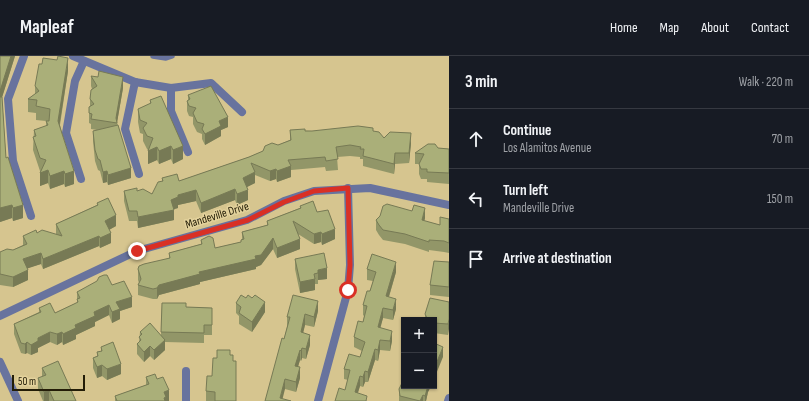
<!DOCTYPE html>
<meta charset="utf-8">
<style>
body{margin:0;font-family:"Sofia Sans Condensed",sans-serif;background:#20242c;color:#f1f3f6}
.controls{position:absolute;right:12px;bottom:12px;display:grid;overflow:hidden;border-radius:0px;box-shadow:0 1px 3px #0004}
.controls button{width:36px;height:36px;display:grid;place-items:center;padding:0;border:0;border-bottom:1px solid #363941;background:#171b24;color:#f1f3f6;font:20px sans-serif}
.scale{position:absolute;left:12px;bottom:10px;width:73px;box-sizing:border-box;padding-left:4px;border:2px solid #231d07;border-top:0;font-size:11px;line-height:14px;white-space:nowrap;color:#231d07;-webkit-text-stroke:3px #e3d29c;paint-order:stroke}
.stop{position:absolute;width:12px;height:12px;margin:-9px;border:3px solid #d93025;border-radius:50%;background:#fff}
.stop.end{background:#d93025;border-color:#fff;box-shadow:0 1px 4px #0008}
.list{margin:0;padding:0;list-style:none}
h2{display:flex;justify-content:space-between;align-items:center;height:52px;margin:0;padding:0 16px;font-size:17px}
h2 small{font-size:13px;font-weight:400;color:#9ea1a6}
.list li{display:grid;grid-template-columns:26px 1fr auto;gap:12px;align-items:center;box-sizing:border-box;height:60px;padding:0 16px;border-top:1px solid #363941}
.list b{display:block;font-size:15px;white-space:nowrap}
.list p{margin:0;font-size:13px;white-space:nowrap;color:#9ea1a6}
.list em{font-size:13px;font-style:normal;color:#9ea1a6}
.icon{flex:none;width:22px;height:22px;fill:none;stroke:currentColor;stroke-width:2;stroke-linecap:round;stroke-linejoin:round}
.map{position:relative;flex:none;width:449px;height:345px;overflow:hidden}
header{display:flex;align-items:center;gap:24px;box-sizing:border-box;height:56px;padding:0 20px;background:#171b24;border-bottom:1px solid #363941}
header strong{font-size:19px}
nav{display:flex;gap:22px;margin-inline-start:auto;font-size:14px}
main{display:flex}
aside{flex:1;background:#171b24}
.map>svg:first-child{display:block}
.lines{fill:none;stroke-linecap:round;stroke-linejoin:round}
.service{stroke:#68739e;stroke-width:5.5}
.minor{stroke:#68739e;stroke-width:8}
.wall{fill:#929668}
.shaded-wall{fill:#777a55}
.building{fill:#aaaf79;stroke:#777a55}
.route{stroke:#d93025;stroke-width:5}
.labels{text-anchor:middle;stroke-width:3;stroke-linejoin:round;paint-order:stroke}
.street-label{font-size:12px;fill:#231d07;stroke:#e3d29c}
</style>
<header>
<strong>Mapleaf</strong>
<nav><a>Home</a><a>Map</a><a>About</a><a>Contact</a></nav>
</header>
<main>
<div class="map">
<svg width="449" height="345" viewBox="0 0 449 345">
<rect width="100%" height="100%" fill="#d6c58f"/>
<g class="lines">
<polyline class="service" points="153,0 166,2 172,0"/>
<g class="minor">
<polyline points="24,0 8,43 13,105 31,160"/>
<polyline points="73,0 135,26 171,32 211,27 242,56"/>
<polyline points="135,26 125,73 139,118"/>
<polyline points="171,32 171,55 188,96"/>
<polyline points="81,123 66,77 75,25 84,5"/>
<polyline points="0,260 137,195 247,164 284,145 314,135 370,132 449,149"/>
<polyline points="0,306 18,345"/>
<polyline points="186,315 186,345"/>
<polyline points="318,345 348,234 350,209 348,132"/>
<polyline points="448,345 449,342"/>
</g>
</g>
<g class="wall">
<polygon points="0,0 15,0 2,41 6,102 23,162 13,165 12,162 0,166"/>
<polygon points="68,15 60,69 74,128 65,131 64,128 50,133 48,127 40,130 40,115 33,94 34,74 46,70 46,65 36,64 36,57 28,56 28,43 35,38 35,30"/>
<polygon points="91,20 123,32 117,66 131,122 108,129 107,126 103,127 100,115 98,114 95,105 93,85 93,75 97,74 91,73 91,68 89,67 89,57 90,50 90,43 92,33 91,30"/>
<polygon points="188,39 228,71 221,74 221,80 205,89 202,83 202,78 197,76 193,68 193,61 189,60 187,55 187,45 188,45"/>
<polygon points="150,44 183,103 173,108 171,103 159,108 157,104 148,108 148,94 147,93 143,85 143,78 140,77 138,66 138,53 150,48"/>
<polygon points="290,74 312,75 373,75 384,82 411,87 409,107 395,108 394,118 363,110 363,103 360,103 360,101 350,100 337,101 338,114 326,115 325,111 291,114 291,121 277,126 276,123 270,125 255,119 255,127 247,131 248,144 237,149 235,144 201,157 196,145 178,149 178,152 174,153 174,164 138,172 137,165 129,165 124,145 124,135 137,135 152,138 162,125 162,122 179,125 249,101 290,84"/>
<polygon points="438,92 449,93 449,128 427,126 427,123 421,123 419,118 419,108 415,108 415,97"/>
<polygon points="97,147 116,170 109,174 111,187 100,192 99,190 43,213 41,208 27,212 28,224 13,231 0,229 0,197 13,194 23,189 23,180 37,177 56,179 56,168 97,149"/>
<polygon points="300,150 317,156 335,183 322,189 321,186 314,188 298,178 300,193 277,202 273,193 261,209 256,211 256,213 200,226 200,228 159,239 157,243 153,243 138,239 138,229 139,227 138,224 138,213 169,202 169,197 201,188 201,184 215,192 241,186 241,184 242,183 242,176 267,169 267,165 300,152"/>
<polygon points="425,162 424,165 440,169 449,163 449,197 444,196 429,194 429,196 405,188 383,184 379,179 376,174 376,164"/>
<polygon points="295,203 327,223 318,224 318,228 315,228 315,234 300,237 295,213"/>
<polygon points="449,206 449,241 430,239 430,229"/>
<polygon points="367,213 396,216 389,241 396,253 393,264 383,262 380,271 392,285 390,295 380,294 378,305 375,304 368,326 365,326 363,331 360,330 358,337 367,345 345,334 348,324 344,323 344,313 360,301 362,295 354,291 354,281 363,266 364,260 363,259 363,249 370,235 373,225 367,224"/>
<polygon points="112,229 132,251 120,255 120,263 112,267 109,259 95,266 95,270 76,279 76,283 63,289 62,286 57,289 50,286 38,292 38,296 31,299 27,297 25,298 21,297 14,278 14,268 39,256 39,252 55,257 74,248 77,247 77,236"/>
<polygon points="449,246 448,279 434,277 434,264 425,264 425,258"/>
<polygon points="162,247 186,251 212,252 212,279 204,279 204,287 165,286 165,294 154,304 150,300 144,306 137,298 137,288 139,286 140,276 161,279"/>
<polygon points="236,247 265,256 252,276 239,268 239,260 236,257"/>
<polygon points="318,255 314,271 305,269 303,276 310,289 306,303 302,302 301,305 300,304 298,311 300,322 296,336 285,333 265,345 284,283 287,271 287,261"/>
<polygon points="101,291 121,318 107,324 102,320 97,322 93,312 93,302 97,300 97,296 101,295"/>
<polygon points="230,299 233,305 236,345 206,345 206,335 212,320 217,302"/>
<polygon points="42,312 76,345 43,345 38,333 38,322 42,321"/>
<polygon points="146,321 157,323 169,345 115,345 115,340 146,329"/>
<polygon points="404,330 431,330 428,336 426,345 399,345 399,333"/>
</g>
<g class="shaded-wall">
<polygon points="11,0 15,0 0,48 0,35"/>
<polygon points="68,2 68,15 58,78 58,65"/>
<polygon points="123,21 123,32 117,67 116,62"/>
<polygon points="228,61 228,71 221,74 221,80 205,89 205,78 219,65"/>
<polygon points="411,77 411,87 409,107 409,97"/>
<polygon points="171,90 171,103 159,108 159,95"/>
<polygon points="183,90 183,103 173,108 173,94"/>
<polygon points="157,91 157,104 148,108 148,95"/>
<polygon points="395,97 395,108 394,118 394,108"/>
<polygon points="291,110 291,121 277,126 277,115"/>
<polygon points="131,112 131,122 108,129 108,119"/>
<polygon points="276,113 276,123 270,125 270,115"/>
<polygon points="48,114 48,127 40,130 40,117"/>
<polygon points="64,115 64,128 50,133 50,120"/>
<polygon points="74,115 74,128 65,131 65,118"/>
<polygon points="107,115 107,126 103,127 103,116"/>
<polygon points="255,116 255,127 243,133 243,122"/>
<polygon points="235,133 235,144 201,157 201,147"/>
<polygon points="196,134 196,145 178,149 178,152 171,154 171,144 178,139"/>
<polygon points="248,134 248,144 237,149 237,138"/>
<polygon points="12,149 12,162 0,166 0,152"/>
<polygon points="23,149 23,162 13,165 13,152"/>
<polygon points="425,152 425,162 422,174 422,164"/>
<polygon points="174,154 174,164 138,172 138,161"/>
<polygon points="116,159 116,170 105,176 105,165"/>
<polygon points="335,173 335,183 322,189 322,178"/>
<polygon points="321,176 321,186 314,188 314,178"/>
<polygon points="111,177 111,187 100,192 100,182"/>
<polygon points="99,180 99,190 43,213 43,203"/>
<polygon points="273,182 273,193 261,209 256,211 256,213 200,226 200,228 159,239 157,243 157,232 159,229 199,216 255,200"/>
<polygon points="300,183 300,193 277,202 277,192"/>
<polygon points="41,197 41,208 23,214 23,203"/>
<polygon points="396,206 396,216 386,250 386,240"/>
<polygon points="327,212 327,223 318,224 318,214"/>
<polygon points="28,214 28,224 13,231 13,221"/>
<polygon points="315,223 315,234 300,237 300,226"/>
<polygon points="132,241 132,251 120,255 120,263 112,267 112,256 116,246"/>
<polygon points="396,243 396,253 393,264 393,254"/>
<polygon points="318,245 318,255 314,271 314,261"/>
<polygon points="265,246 265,256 252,276 252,266"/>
<polygon points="109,249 109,259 95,266 95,270 76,279 76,283 63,289 63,278 94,256"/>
<polygon points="383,252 383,262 378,281 378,271"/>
<polygon points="305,258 305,269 301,286 301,276"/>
<polygon points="449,263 449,273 448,279 448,268"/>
<polygon points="392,275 392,285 390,295 390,285"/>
<polygon points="50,276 50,286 38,292 38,296 31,299 31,289 38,282"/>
<polygon points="62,276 62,286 57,289 57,278"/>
<polygon points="310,279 310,289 306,303 306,293"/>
<polygon points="165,284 165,294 154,304 154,294"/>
<polygon points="380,284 380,294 378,305 378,294"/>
<polygon points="27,286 27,297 25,298 25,288"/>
<polygon points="150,290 150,300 144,306 144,296"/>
<polygon points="443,291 443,301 434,323 434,313"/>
<polygon points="302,292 302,302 301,305 301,295"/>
<polygon points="375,293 375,304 368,326 368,316"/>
<polygon points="300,294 300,304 295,320 295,310"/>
<polygon points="121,308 121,318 107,324 107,313"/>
<polygon points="102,309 102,320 97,322 97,311"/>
<polygon points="300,311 300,322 296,336 296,326"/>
<polygon points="365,315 365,326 363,331 363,321"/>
<polygon points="360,320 360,330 355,345 355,336"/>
<polygon points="285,323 285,333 282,345 280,342"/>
<polygon points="428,330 431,330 428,336 426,345 425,345 425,340"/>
<polygon points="49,334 49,345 44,345 44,336"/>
<polygon points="169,334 169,345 164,345 164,336"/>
<polygon points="423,339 423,345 420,345"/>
</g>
<g class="building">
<polygon points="0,0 11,0 0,35"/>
<polygon points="58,0 68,2 58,65 74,115 65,118 64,115 50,120 48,114 40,117 46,104 40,102 33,81 36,80 34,74 48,69 46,65 49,65 50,53 36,50 37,44 28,43 39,35 35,30 39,8 42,8 43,2 57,4"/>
<polygon points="99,15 123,21 116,62 117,67 91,63 92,58 89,57 89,51 94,48 90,43 91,34 97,30 91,20 98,21"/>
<polygon points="211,30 228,61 219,65 221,70 205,78 202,73 204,68 197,66 193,57 196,52 189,50 187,45 190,43 188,39"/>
<polygon points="161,40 183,90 173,94 171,90 159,95 157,91 148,95 153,82 147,80 143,72 147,67 140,64 138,53 151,47 150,44"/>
<polygon points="0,41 2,41 6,102 8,101 23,149 13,152 12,149 0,152"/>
<polygon points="118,69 131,112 108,119 107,115 103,116 100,104 98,103 95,94 93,75"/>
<polygon points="358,70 373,72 373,75 379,76 384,82 390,76 411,77 409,97 395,97 394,108 363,100 364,93 360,93 361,91 350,89 336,91 338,103 326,105 325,101 288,104 291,110 277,115 276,113 270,115 251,107 255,116 243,122 248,134 237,138 235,133 201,147 196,134 178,139 178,141 171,144 174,154 138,161 137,155 129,155 124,135 137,132 137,135 143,133 152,138 158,126 163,125 162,122 177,118 179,125 249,101 263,95 265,90 272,87 278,89 291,84 290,74 305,73 305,75 312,75"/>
<polygon points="428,88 435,88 438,92 449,93 449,117 427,116 427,113 421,113 419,108 424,98 415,97"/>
<polygon points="108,142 116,159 105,165 111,177 100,182 99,180 43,203 41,197 23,203 28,214 13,221 0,218 0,196 7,193 13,194 27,188 23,180 36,174 37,177 42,174 62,180 56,168 98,149 97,147"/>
<polygon points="313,145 317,156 328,154 335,173 322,178 321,176 314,178 293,165 300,183 277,192 273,182 261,199 255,200 256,203 199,216 200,218 159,229 157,232 153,233 138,229 141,223 138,213 139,210 144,208 170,202 169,197 202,188 201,184 209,180 213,182 215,192 241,186 241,184 244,183 242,176 268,169 267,165 301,152 300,150"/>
<polygon points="387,148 412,155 414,149 425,152 422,164 440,169 440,161 449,163 449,187 444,185 429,184 429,186 405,178 383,174 379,169 376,164 380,160 383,150"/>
<polygon points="324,197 327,212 318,214 318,217 314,218 315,223 300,226 295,203"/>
<polygon points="372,198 396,206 386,240 396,243 393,254 383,252 378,271 392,275 390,285 380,284 378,294 375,293 368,316 365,315 363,321 360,320 355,336 367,340 366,345 335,345 339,332 345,334 350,314 344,313 349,298 360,301 365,286 354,281 358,265 363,266 367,250 363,249 367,235 370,235 376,216 367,213"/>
<polygon points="434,205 449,206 449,231 430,229"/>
<polygon points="104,219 107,219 112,229 124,225 132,241 116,246 120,253 112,256 109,249 94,256 95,260 75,269 76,272 63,278 62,276 57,278 50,276 38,282 38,285 31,289 27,286 25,288 21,287 14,268 41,256 39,252 50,247 55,257 74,248 78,246 77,243 80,242 77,236 97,225 99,221"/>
<polygon points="241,239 246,242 248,239 252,242 255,239 265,246 252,266 239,257 241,251 236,247"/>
<polygon points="293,239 318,245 314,261 305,258 301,276 310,279 306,293 302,292 301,295 300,294 295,310 300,311 296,326 285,323 280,342 291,345 265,345 282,282 284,283 290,261 287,261"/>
<polygon points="430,242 449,246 449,263 448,268 434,267 434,264 428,264 425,258"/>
<polygon points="162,247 186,247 186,251 212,252 212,269 204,269 204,277 161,276"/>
<polygon points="150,267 165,284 154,294 150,290 144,296 137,288 141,284 139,281 142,278 140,276"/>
<polygon points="113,286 121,308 107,313 102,309 97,311 93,302 98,300 97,296 102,295 101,291"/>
<polygon points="434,287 443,291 434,313"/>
<polygon points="217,294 230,294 230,299 233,299 233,305 236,305 236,345 215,345 215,336 206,335 207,320 212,320 213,302 217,302"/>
<polygon points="58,305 76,345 54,345 49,334 44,336 38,322 46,319 42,312"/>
<polygon points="155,318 157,323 163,321 169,334 164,336 166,341 164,342 165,345 117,345 115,340 149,328 146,321"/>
<polygon points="404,323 404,330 428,330 425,340 423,339 420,345 400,340 399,333"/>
</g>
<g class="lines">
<polyline class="route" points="137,195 248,164 284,146 314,135 348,132 350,209 348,234"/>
</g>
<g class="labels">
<g class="street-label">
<text transform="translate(217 159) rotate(-17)" y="4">Mandeville Drive</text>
</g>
</g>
</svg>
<div class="controls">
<button>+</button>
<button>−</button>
</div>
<div class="scale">50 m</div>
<div class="stop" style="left:348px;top:234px"></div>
<div class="stop end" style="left:137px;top:195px"></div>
</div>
<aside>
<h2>3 min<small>Walk · 220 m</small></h2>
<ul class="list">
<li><svg class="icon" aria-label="ahead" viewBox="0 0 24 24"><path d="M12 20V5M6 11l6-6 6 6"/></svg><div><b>Continue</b><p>Los Alamitos Avenue</p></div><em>70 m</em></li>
<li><svg class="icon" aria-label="left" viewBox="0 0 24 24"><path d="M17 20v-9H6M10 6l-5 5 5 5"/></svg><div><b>Turn left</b><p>Mandeville Drive</p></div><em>150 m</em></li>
<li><svg class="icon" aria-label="arrive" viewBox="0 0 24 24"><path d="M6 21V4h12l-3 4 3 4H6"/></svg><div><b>Arrive at destination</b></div></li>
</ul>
</aside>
</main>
